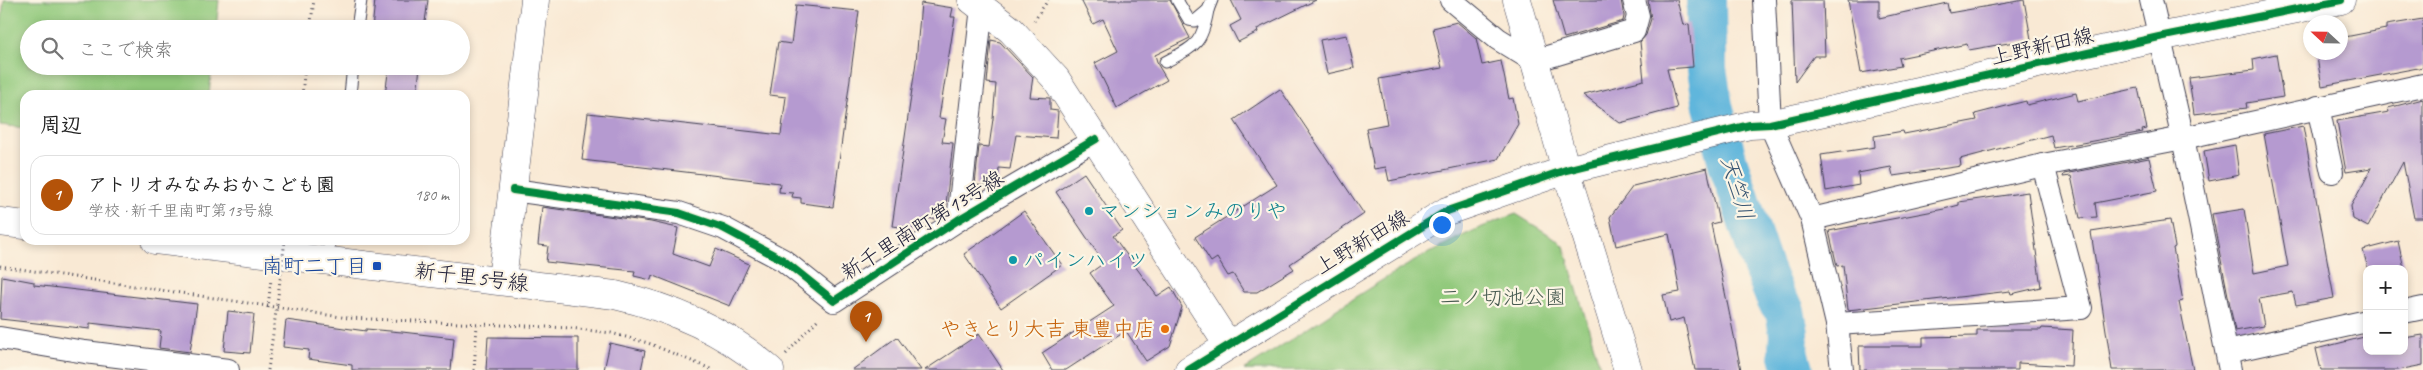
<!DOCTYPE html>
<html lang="ja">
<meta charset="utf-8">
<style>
body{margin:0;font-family:Caveat,"Klee One",sans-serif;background:#f2f2f2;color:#222}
.controls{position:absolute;right:15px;bottom:15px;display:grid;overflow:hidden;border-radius:10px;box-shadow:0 2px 8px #0003}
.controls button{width:45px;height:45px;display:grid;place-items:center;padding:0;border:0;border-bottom:1px solid #e0e0e0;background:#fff;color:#222;font:25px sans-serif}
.compass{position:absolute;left:2303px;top:15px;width:45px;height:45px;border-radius:50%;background:#fff;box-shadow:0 2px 8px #0003;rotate:292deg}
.you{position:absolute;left:1441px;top:224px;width:18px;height:18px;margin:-12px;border:4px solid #fff;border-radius:50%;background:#1a73e8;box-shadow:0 0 0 8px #1a73e833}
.badge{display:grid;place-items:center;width:32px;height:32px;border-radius:50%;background:#b45309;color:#fff;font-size:16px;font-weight:700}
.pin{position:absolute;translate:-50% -41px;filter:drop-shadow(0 1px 2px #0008)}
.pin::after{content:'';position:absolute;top:26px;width:18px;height:15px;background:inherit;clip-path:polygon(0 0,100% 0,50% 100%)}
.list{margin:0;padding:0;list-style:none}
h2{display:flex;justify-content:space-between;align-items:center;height:65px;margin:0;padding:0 20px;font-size:21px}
h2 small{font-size:16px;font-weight:400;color:#767676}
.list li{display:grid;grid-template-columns:32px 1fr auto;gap:15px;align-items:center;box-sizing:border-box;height:80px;margin:0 10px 10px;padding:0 10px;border:1px solid #e0e0e0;border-radius:15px}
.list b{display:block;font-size:19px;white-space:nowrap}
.list p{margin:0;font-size:16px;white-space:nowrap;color:#767676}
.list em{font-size:16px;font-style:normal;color:#767676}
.icon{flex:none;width:28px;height:28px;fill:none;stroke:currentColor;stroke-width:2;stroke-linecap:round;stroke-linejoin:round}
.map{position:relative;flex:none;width:2423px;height:370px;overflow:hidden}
.search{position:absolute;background:#fff;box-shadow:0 2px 8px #0003;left:20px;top:20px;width:450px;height:55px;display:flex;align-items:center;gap:12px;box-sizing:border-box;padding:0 18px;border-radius:28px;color:#767676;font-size:19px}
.panel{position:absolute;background:#fff;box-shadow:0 2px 8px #0003;left:20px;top:90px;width:450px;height:155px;border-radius:15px}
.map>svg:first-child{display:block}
.green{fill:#91c97c;stroke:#5a765c}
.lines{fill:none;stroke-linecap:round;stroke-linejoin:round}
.river{stroke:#60b6dc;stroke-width:40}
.building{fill:#b59ad0}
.service-casing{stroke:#424052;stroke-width:13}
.minor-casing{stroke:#424052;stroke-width:24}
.tertiary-casing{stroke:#424052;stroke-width:29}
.primary-casing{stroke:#424052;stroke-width:29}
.path{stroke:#424052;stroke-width:3;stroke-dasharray:1 4;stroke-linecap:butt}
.service{stroke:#fff;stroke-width:11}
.minor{stroke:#fff;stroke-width:22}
.tertiary{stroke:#fff;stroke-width:28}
.primary{stroke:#fff;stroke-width:28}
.path-bridge{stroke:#424052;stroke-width:3;stroke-dasharray:1 4;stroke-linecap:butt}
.cycleway-casing{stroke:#fcf5e5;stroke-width:11}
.cycleway{stroke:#00873e;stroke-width:8}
.culture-dot{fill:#0f9aa8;stroke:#fcf5e5;stroke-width:2}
.transit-dot{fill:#1a4fb4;stroke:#fcf5e5;stroke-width:2}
.food-dot{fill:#e8710a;stroke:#fcf5e5;stroke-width:2}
.labels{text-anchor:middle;stroke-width:4.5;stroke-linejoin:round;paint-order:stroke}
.street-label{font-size:21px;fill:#22223b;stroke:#fcf5e5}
.culture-label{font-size:21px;fill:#0d838f;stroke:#fcf5e5;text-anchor:start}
.transit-label{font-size:21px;fill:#164399;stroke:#fcf5e5;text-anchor:end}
.park-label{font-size:21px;fill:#495c52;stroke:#fcf5e5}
.food-label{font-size:21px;fill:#c56008;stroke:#fcf5e5;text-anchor:end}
.water-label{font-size:22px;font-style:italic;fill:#385673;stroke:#fcf5e5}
</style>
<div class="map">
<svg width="2423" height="370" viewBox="0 0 2423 370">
<rect width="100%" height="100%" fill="#fcf5e5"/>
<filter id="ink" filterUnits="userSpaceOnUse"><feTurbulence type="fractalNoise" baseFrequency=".02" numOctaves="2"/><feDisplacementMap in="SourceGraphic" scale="10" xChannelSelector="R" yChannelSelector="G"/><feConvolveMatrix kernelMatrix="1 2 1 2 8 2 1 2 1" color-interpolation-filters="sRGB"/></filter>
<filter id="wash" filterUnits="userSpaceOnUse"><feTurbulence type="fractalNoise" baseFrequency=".0096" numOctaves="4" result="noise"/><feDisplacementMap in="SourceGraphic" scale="20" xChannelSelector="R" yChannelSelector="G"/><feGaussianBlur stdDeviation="1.12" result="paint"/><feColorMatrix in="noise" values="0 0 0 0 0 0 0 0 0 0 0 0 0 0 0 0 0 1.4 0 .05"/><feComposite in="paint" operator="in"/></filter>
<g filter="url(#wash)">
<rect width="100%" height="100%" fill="#f9e9d4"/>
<g class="green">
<polygon points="4,0 219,0 216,29 29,29 29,66 212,66 209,95 25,95 25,128 0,125 0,35"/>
<path d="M1516,214L1558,240L1564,246L1601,370H1244C1331,315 1419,247 1516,214Z"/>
</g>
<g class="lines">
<polyline class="river" points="1706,0 1707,69 1713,106 1728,163 1763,268 1776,299 1785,311 1789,334 1788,351 1793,370"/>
</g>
<g id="blocks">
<g class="building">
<polygon points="375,0 428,0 424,29 372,29"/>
<polygon points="1081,0 1170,0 1190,38 1155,55 1158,65 1167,80 1117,108 1095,63 1118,51 1103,19 1093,24"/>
<polygon points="1231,0 1316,0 1257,29 1258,32 1238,42 1230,26 1241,20"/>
<polygon points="1553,0 1621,0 1624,16 1623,21 1564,38"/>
<polygon points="1648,0 1677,0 1683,25 1689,24 1693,67 1667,69 1677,108 1620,123 1583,95 1644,80 1640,42 1646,35 1651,19"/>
<polygon points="1792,0 1823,0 1825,56 1814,56 1795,82"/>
<polygon points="1848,0 1879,0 1879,18 1947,3 1949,13 2024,0 2031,39 1969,50 1967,44 1899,58 1901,66 1861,73"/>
<polygon points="921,3 953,8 951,17 955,17 939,118 946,119 942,142 953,143 946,204 943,204 940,216 935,219 925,218 920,229 892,226 916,62"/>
<polygon points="796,5 859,11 833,207 801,203 801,198 792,197 793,193 779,192 780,183 582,160 588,113 781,135 786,97 770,95 778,42 791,44"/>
<polygon points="2423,19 2423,67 2322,86 2316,52 2340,52 2340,38 2386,29 2386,25"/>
<polygon points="1457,22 1476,38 1482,65 1501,61 1509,99 1513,98 1518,124 1498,159 1389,181 1386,167 1374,169 1366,128 1387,124 1379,79 1442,68 1433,28"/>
<polygon points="1347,35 1354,68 1327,74 1320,40"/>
<polygon points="991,40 1000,42 1033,77 1030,97 1050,98 1050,110 1058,111 1056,138 1016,135 1010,169 999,168 998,181 988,180 987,186 975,185 979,146 989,147 993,119 996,84 987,83"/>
<polygon points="2276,54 2283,97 2246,103 2247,108 2194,114 2189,78 2254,70 2253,59"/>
<polygon points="389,66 420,66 417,95 385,95"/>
<polygon points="2138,88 2147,129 2142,130 2143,132 2054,148 2051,135 1960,159 1961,166 1893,176 1891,167 1858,173 1859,185 1826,191 1821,155 1875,147 1874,136 1903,131 1904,134 1977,120 1975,114 2026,101 2027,105 2076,93 2078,101"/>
<polygon points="1280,89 1364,214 1290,264 1294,269 1257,292 1244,292 1233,274 1228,276 1217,258 1211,262 1195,237 1277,185 1234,120"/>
<polygon points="2423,99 2423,218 2414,218 2403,162 2368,227 2353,219 2351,206 2372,168 2346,172 2337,121 2389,112 2388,108"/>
<polygon points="2303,126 2334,298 2296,305 2293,292 2259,298 2264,326 2235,331 2212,214 2244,209 2254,273 2288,266 2264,134"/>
<polygon points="2235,145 2239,175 2209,181 2204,151"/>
<polygon points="2149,158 2157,191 2095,203 2097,217 2080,218 2071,176 2063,177 2064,174"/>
<polygon points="1707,168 1719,222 1711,224 1741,370 1695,370 1684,318 1669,322 1663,295 1680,292 1669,234 1616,246 1610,217 1633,186"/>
<polygon points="1084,173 1122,230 1113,236 1157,296 1171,287 1182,307 1170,346 1146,361 1126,331 1066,370 1052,370 1042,353 1114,306 1090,273 1104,263 1056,192"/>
<polygon points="2028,192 2041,287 2011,294 2010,291 1848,310 1843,265 1837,266 1829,231 1944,209 1959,205 1959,202"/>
<polygon points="542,207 651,222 678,228 673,254 709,267 716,249 749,264 730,306 652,275 651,280 634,276 635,271 546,262 548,246 538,245"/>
<polygon points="1024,211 1062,265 1001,308 964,254"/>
<polygon points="2170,220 2175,247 2173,248 2183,301 2179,302 2193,370 2112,370 2091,232"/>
<polygon points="2398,241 2404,269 2368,269 2363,250"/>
<polygon points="2,276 34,282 34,285 197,304 190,352 159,348 161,331 90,323 90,329 0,319"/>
<polygon points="228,311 254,314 250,353 224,351"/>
<polygon points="286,320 366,331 366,329 402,332 454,338 451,370 352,370 352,365 308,359 309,350 283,347"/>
<polygon points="2042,328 2073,330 2071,366 2018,363 2018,370 1860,370 1859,346 1923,346 1923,337 1977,336 1977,330 2041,330"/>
<polygon points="979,334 1003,370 925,370"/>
<polygon points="2423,335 2423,365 2398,370 2321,370 2316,349 2364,337 2367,351 2404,351 2404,338"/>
<polygon points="488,337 578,338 578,370 486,370"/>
<polygon points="897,337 921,370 852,370"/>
<polygon points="610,343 645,351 641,370 604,370"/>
</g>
</g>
</g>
<g filter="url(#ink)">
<use href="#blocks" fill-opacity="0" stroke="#424052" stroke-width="1"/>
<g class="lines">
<defs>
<g id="service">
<polyline points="1177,0 1189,20 1195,21 1208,10 1212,0"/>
<polyline points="357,29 361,0"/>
<path d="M1165,62C1195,46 1202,45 1208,10"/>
<polyline points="350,95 353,66"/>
<polyline points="327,261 330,240"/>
</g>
<g id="minor">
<polyline points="1451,0 1498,39 1534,61 1634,31 1638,16 1634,0"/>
<polyline points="1764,0 1770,124 1812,219 1837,324 1842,370"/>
<polyline points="2151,0 2183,138 2230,370"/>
<polyline points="2318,107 2332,172"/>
<polyline points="513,190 679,213 723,228 783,260 834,301 958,220 1096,139"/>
<polyline points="1812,219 2043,165 2183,138 2423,85"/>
<polyline points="958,220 982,7"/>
<polyline points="2404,312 2423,308"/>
<polyline points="1837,324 2081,308 2043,165"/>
<polyline points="0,338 85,352 228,370"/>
<polyline points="2227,352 2367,321"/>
</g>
<g id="tertiary">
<polyline points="972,0 1011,30 1056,79 1228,345"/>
<polyline points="0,222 25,225"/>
<path d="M155,240L615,295C672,308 726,331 770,370"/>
<polyline points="502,280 535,0"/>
<polyline points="1189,370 1447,211 1566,170 1750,125 1770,124 2159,37 2341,0"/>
</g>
<polyline id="primary" points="1517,0 1566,170 1628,370"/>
</defs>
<use href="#service" class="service-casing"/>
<use href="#minor" class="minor-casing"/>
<use href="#tertiary" class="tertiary-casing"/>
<use href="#primary" class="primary-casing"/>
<g class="path">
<polyline points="1034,21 1048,0"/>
<polyline points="310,29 314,0"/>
<polyline points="302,95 305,66"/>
<polyline points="0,266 348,318 570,328 611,333 648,343 713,370"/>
<polyline points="268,308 271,279"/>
<polyline points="786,354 819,318"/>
<polyline points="268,370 277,304"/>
<polyline points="474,370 477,325"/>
</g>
<use href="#service" class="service"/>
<use href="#minor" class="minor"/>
<use href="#tertiary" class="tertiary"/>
<use href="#primary" class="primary"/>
<polyline class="path-bridge" points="277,304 285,240"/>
<defs>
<g id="cycleway">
<polyline points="513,190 679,213 723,228 783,260 834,301 958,220 1096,139"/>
<polyline points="1189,370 1447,211 1566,170 1750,125 1770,124 2159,37 2341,0"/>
</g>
</defs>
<use href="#cycleway" class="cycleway-casing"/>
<use href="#cycleway" class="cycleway"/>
</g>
</g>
<g class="culture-dot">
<circle cx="1089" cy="211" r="5"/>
<circle cx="1013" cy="260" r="5"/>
</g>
<rect class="transit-dot" x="372" y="261" width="10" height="10" rx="2.5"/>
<circle class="food-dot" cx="1165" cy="329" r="5"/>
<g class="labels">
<g class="street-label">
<text transform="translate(2042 46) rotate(-13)" y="7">上野新田線</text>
<text transform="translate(922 225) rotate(-32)" y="7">新千里南町第13号線</text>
<text transform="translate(1362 242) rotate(-31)" y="7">上野新田線</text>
<text transform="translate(472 277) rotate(7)" y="7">新千里5号線</text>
</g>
<g class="culture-label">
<text x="1099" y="218">マンションみのりや</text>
<text x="1023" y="267">パインハイツ</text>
</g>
<g class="transit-label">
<text x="367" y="273">南町二丁目</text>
</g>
<g class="park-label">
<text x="1503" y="304">二ノ切池公園</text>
</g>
<g class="food-label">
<text x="1155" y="336">やきとり大吉 東豊中店</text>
</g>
<g class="water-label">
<text transform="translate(1738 188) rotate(73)" y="8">天竺川</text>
</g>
</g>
</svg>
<div class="controls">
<button>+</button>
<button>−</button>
</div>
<svg class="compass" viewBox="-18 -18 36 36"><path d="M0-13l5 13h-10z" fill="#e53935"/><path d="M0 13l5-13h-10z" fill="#767676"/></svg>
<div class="you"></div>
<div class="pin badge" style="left:866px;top:342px">1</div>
<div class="search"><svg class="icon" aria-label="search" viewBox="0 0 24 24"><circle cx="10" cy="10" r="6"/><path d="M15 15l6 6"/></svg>ここで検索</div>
<section class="panel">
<h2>周辺<small></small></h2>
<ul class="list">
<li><span class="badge">1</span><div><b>アトリオみなみおかこども園</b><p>学校 · 新千里南町第13号線</p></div><em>180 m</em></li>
</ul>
</section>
</div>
